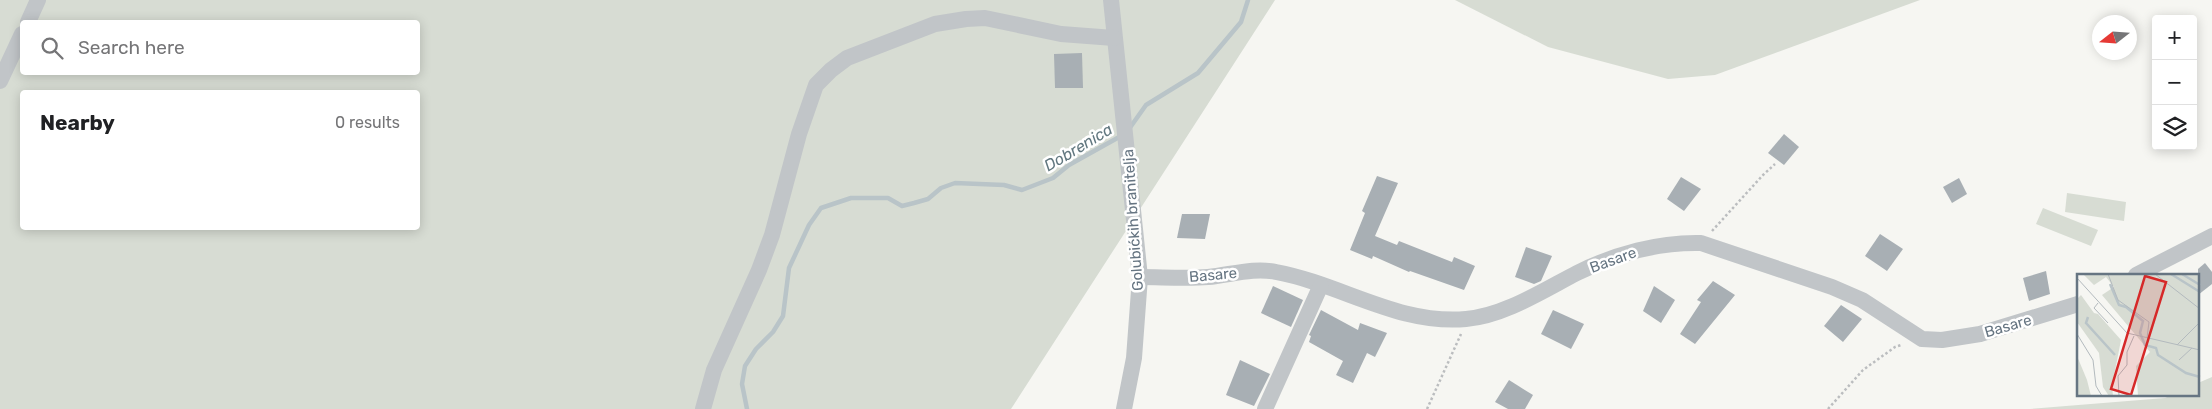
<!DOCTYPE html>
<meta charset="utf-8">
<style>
body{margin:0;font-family:Rubik,sans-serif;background:#f6f6f6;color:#202124}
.controls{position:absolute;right:15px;top:15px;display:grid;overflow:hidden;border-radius:5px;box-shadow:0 2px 12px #0003}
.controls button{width:45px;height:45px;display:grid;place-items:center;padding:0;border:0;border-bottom:1px solid #e0e0e0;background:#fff;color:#202124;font:25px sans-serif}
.compass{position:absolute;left:2092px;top:15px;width:45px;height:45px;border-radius:50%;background:#fff;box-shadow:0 2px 12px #0003;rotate:253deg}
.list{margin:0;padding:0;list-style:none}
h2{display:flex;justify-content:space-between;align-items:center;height:65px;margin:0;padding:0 20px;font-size:21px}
h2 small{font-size:16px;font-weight:400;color:#757577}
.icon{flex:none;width:28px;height:28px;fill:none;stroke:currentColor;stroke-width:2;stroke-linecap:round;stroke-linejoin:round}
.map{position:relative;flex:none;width:2212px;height:409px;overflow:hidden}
.search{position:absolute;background:#fff;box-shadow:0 2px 12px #0003;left:20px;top:20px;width:400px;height:55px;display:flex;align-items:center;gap:12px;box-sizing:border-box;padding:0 18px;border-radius:5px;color:#757577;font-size:19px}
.panel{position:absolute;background:#fff;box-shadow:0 2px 12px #0003;left:20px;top:90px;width:400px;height:140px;border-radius:5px}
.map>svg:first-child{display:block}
.green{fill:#d7dcd3;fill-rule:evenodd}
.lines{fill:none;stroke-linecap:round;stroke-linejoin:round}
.stream{stroke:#b9c4c8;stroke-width:4.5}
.building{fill:#a8afb4}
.path{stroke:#bbbdbf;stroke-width:2.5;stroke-dasharray:2.5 2.5;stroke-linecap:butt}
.minor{stroke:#c1c5c8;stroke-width:16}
.labels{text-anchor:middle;stroke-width:5;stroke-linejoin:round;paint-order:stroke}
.street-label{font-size:15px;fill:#667582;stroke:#fff}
.water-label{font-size:16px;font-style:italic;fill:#61777f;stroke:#fff}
.inset-river{fill:none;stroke:#b9c4c8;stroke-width:2.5}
.inset-road{fill:none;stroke:#b3babe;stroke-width:1}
.view{fill:#d62828;fill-opacity:0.15;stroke:#d62828;stroke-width:2.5}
.inset-edge{fill:none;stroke:#667582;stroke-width:2.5}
</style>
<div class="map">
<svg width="2212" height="409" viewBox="0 0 2212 409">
<rect width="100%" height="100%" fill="#f6f6f2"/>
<g class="green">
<path d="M0,0H1275L1011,409H0ZM22,22H418V72H22ZM22,92H418V228H22Z"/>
<polygon points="1455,0 1920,0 1715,75 1668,79 1548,47"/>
<polygon points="2067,193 2126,202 2124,221 2065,212"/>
<polygon points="2043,208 2098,230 2091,246 2036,224"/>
<polygon points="2212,377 2212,409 2030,409 2165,398 2172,395 2198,395 2198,383"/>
</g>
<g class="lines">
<g class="stream">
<polyline points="1129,129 1146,105 1198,73 1241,22 1248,0"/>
<polyline points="747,409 742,384 745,366 756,349 773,332 783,316 789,268 809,225 821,208 851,198 888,198 902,206 914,203 928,199 941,188 955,183 1004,185 1022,190 1053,178 1069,165 1121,136"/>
</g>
</g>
<g class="building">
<polygon points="1082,53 1083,88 1055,88 1054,54"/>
<polygon points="1784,134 1799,147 1784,165 1768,153"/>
<polygon points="1377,176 1398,183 1375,236 1397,245 1399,241 1452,262 1454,257 1475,266 1464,290 1410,271 1409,272 1373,256 1372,259 1350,250 1365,213 1362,211"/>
<polygon points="1681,177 1701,189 1684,211 1667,199"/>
<polygon points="1959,178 1967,194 1952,203 1943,187"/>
<polygon points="1182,214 1210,214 1205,239 1177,238"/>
<polygon points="1880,234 1903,249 1887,271 1865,256"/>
<polygon points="1526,247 1552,256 1541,281 1534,284 1515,277"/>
<polygon points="2205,263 2212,272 2212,284 2198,295 2198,269"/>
<polygon points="2046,271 2050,294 2029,301 2023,278"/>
<polygon points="1713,281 1735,295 1695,344 1680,334 1701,302 1697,300"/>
<polygon points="1273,286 1303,300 1291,327 1261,313"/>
<polygon points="1654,286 1675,300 1661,323 1643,311"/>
<polygon points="1841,305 1862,319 1843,342 1824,326"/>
<polygon points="1321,310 1358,330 1360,323 1387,333 1375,357 1367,353 1353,383 1336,375 1343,361 1309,342 1311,336 1309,335"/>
<polygon points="1553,310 1584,324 1571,349 1541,334"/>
<polygon points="1240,360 1270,374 1254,406 1226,395"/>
<polygon points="1509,380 1533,395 1525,409 1508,409 1495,402"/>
</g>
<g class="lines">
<g class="path">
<polyline points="1712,231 1763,175 1775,164"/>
<polyline points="1427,409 1461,334"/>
<polyline points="1828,409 1863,370 1895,347 1901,345"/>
</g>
<g class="minor">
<polyline points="1111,0 1140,277 1134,358 1124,409"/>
<polyline points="28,22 38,0"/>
<polyline points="0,81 22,34"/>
<polyline points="2136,275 2212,236"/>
<path d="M1140,277C1162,277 1186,279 1208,277C1230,275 1254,267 1276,272C1341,284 1398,325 1466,319C1504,316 1544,290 1577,273C1615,254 1659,242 1701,243L1832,287L1862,300L1922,339L1942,340L1980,334L2078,304"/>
<polyline points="703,409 714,370 759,270 772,235 799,134 816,85 831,70 847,58 935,24 966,19 985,18 1061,34 1114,38"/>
<polyline points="1265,409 1321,285"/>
</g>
</g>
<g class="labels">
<g class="street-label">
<text transform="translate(1133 220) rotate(-94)" y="5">Golubićkih branitelja</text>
<text transform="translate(1613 260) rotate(-20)" y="5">Basare</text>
<text transform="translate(1213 275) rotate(-5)" y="5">Basare</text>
<text transform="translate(2008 326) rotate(-16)" y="5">Basare</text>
</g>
<g class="water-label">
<text transform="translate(1078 147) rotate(-31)" y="6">Dobrenica</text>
</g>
</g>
<g transform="translate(2077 274)">
<rect width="122" height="122" fill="#f6f6f2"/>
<path d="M6,0H122V122H61L59,92L73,78L25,21L37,13L29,3L17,11ZM4,21L17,39L21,40L44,66L35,112L36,122H32L26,113L22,79L0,48V25ZM0,82L10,106L14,122H0Z" fill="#d7dcd3"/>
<path class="inset-river" d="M94,0L123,18M105,0L123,11M33,10L42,31L49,33L66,47L63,59L68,71L79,74L81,81L109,99L123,103M11,43L9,49L38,81"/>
<path class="inset-road" d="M31,0L41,26L72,48L70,64M78,0L123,35M0,4L50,59L123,76M21,29L17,34L31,49M0,60L16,86L19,112L25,122M100,71L123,48M102,86L115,74M42,122L41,102L50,91V78L57,62"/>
<path class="view" d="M68,2L89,8L54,121L34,115Z"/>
<rect width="122" height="122" class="inset-edge"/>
</g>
</svg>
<div class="controls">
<button>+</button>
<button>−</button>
<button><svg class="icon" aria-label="layers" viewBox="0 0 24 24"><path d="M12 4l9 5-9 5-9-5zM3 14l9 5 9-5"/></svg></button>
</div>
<svg class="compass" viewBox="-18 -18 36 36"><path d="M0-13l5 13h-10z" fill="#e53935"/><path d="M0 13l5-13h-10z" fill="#757577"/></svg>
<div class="search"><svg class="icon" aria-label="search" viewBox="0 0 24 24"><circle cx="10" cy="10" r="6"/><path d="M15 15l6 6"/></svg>Search here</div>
<section class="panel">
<h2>Nearby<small>0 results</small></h2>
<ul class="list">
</ul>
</section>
</div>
